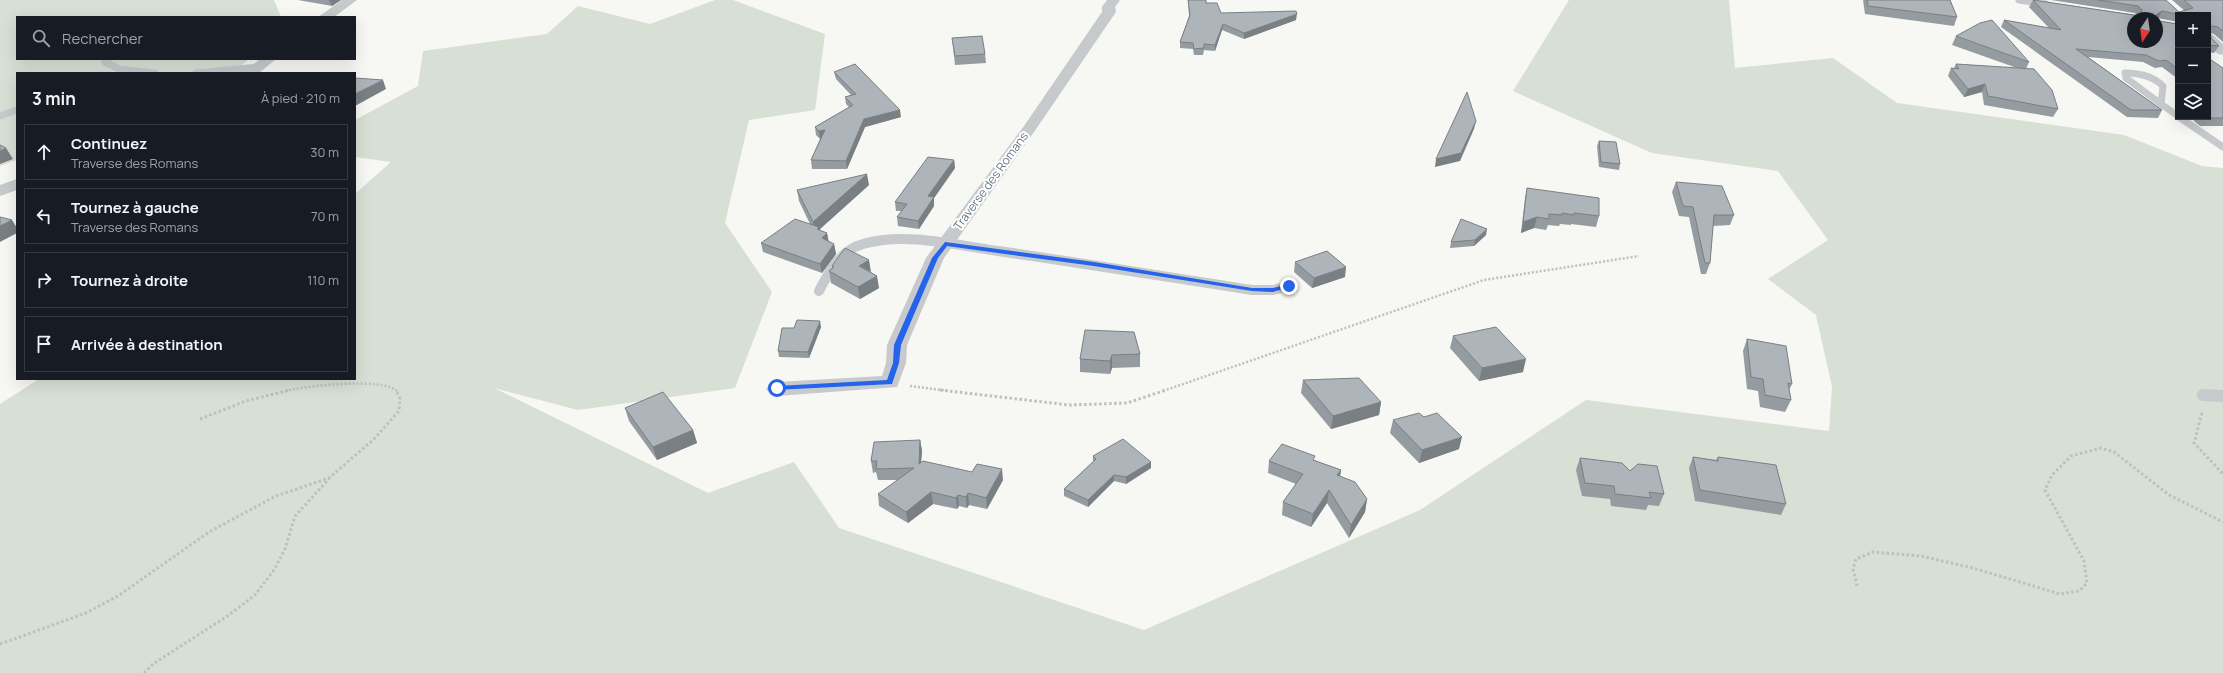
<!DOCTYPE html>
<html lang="fr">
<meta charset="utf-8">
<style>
body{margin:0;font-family:Manrope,sans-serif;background:#242831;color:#f1f3f6}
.controls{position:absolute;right:12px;top:12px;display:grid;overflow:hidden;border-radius:0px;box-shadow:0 4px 16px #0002}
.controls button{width:36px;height:36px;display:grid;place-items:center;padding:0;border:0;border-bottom:1px solid #363941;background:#171b24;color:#f1f3f6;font:20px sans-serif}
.compass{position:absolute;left:2127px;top:12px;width:36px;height:36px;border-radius:50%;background:#171b24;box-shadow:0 4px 16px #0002;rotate:193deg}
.stop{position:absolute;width:12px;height:12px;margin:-9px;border:3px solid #2563eb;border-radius:50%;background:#fff}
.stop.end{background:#2563eb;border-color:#fff;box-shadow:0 1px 4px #0008}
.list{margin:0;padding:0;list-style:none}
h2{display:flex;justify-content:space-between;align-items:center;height:52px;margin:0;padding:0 16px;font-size:17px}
h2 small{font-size:13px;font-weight:400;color:#9ea1a6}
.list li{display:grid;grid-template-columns:26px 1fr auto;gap:12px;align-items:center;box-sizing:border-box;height:56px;margin:0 8px 8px;padding:0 8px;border:1px solid #363941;border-radius:0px}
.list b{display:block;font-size:15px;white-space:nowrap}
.list p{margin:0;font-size:13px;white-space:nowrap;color:#9ea1a6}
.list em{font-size:13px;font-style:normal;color:#9ea1a6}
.icon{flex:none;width:22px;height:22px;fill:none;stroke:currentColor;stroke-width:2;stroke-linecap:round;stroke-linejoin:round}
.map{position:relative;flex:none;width:2223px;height:673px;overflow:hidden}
.search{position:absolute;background:#171b24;box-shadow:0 4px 16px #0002;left:16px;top:16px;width:340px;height:44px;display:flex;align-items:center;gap:10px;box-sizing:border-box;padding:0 14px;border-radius:0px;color:#9ea1a6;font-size:15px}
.panel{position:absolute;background:#171b24;box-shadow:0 4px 16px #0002;left:16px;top:72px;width:340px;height:308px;border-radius:0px}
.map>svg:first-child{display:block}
.green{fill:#d8dfd4}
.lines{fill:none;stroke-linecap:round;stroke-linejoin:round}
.path-far1{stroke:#bdc0c2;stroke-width:2.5;stroke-dasharray:2 2;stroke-linecap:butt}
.path{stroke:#bdc0c2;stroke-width:3;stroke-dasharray:2.5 2.5;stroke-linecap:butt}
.lane-far2{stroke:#c6cacd;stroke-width:7}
.lane-far1{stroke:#c6cacd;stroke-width:10}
.lane{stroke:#c6cacd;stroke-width:12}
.street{fill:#c6cacd;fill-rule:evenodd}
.wall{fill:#959ca1}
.shaded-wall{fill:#797f83}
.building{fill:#adb5bb;stroke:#797f83;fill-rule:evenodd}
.route{fill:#2563eb}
.labels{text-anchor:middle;stroke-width:4;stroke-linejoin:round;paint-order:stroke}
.street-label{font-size:12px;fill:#647686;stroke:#fff}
</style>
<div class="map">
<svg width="2223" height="673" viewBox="0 0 2223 673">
<rect width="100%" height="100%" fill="#f7f7f3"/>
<g class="green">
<polygon points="0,0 274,0 281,17 17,17 17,59 249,59 232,73 17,73 17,160 0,166"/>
<polygon points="715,0 733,0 825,34 815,110 749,120 725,223 772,292 735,388 578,410 494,388 708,493 794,462 839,528 1144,630 1420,510 1586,400 1829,431 1832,387 1816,315 1768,279 1828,240 1778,171 1652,153 1513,91 1569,0 1729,0 1735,68 1833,58 1897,103 2124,135 2202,166 2223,168 2223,673 0,673 0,404 39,379 355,379 355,194 391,162 355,157 355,120 418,86 423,51 547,34 578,6 650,24"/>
</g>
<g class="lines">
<g class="path-far1">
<polyline points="910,386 949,391"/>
<path d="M285,391C305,386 382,377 397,391"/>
<polyline points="1163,391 1484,280 1639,256"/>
</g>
<g class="path">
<polyline points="940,390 1069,405 1127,403 1166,390"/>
<polyline points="2202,413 2194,443 2223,474"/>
<polyline points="200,419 246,401 290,390"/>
<polyline points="1857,586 1853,569 1856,559 1873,552 1921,556 1973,568 2060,594 2079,591 2087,583 2084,561 2045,490 2052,475 2071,456 2101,448 2114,452 2169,495 2223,522"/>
<polyline points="0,644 86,613 118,596 209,532 276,496 329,478 374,439 399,411 400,399 396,390"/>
<polyline points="144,673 153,664 226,617 255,595 274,570 285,549 295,516 329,479"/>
</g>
<g class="lane-far2">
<polyline points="2019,0 2046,4"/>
<polyline points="108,59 105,62 119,69 155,73"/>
<polyline points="196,73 258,67"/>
<path d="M2125,73C2139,73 2153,76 2163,86L2161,104L2126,78Z"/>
<polyline points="2161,104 2178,116"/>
<polyline points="0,116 17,110"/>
<polyline points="2179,117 2223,147"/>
</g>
<path class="lane-far1" d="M819,291C829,272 840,250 863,244C905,232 955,245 998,251C1083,263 1167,277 1252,290H1273L1289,286"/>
<polyline class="lane" points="2203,395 2223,396"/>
<g class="street">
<polygon points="342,0 357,0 334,17 318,17"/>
<polygon points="1107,0 1120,0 1115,7 1116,12 1034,132 944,258 907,345 906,363 897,387 777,396 770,394 766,389 770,384 777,382 882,376 886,363 887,345 926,258 1024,126 1102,12 1102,7"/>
<polygon points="2208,34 2213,35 2223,44 2223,55 2218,54 2208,45"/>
<polygon points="260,59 276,59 259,73 243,73"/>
<polygon points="17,179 17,190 0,196 0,185"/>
</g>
</g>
<g class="wall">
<polygon points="298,0 341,0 332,6"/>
<polygon points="1188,0 1206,0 1206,3 1221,13 1296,20 1244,39 1222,30 1215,51 1204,50 1203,55 1194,55 1193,49 1180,48 1180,42 1189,16"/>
<polygon points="1863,0 1950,0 1957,17 1954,26 1865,14"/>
<polygon points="2033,0 2137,15 2135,13 2051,0 2166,0 2179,12 2185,11 2172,0 2223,0 2223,42 2214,34 2210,33 2211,38 2219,46 2214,53 2208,52 2208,15 2178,15 2178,22 2158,18 2159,21 2178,24 2178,79 2162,67 2155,68 2143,62 2088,57 2162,110 2158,118 2127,117 2001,27 2004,20 2049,28 2029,7"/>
<polygon points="1956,36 2029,62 2026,69 2058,109 2053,117 1984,105 1982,92 1964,97 1948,76 1951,68 1954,68 1956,64 2017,68 1952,45"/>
<polygon points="952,38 985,54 986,63 955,65"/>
<polygon points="2223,68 2223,126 2200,126 2194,121 2194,117 2208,117"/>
<polygon points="834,72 901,117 865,127 847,169 812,169 811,160 820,139 816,135 815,127 849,107 846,104 845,97 851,95 836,79"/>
<polygon points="1599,141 1620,164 1619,170 1599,167 1597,146"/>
<polygon points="954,160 955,168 934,198 934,206 919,229 898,226 897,217 902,211 896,211 895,202"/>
<polygon points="1676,182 1734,215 1730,225 1713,226 1710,263 1706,274 1701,274 1689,217 1679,216 1672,192"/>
<polygon points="869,185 820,229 820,231 827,233 828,241 834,244 836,254 822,273 763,252 761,243 810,224 799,201 797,190"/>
<polygon points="1527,188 1599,216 1596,227 1571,224 1571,225 1560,224 1559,226 1548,225 1546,230 1534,228 1521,233 1525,198"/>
<polygon points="1486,235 1474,246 1450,248 1451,242"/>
<polygon points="1295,262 1345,277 1312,288 1294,272"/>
<polygon points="832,266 871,272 879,288 860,299 831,283 829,271 832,268"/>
<polygon points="821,327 809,358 779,357 778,351"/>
<polygon points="1134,332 1140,354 1140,367 1112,368 1110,374 1080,372 1080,359"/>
<polygon points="1453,336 1523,372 1479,381 1450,348"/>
<polygon points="1747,339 1792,384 1789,390 1791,400 1785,412 1760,407 1758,391 1747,389 1743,351"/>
<polygon points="1303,380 1381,402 1379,415 1331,429 1301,393"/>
<polygon points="625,408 693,430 697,443 657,460 629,421"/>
<polygon points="1393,420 1459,449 1419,463 1390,433"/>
<polygon points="920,440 922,451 921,463 1003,480 987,509 969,505 967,508 959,506 957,509 933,504 908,523 879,506 878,494 898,480 878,480 876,472 873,473 871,461"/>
<polygon points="1093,456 1151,462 1151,468 1126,484 1114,481 1088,507 1064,496 1064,489 1093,462"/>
<polygon points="1693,457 1716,460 1718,457 1786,504 1781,515 1695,501 1689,468"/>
<polygon points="1580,458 1630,471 1664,494 1659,506 1648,505 1646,510 1611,506 1610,499 1582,496 1576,470"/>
<polygon points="1314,460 1341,470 1340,476 1367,499 1365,512 1349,538 1327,503 1311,527 1282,515 1283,502 1296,484 1268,473 1269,461"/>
</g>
<g class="shaded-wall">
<polygon points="329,0 341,0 332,6"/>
<polygon points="2162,11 2158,18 2156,15"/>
<polygon points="1297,14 1296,20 1244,39 1244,33"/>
<polygon points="1223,24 1222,30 1215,51 1215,45"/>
<polygon points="383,80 386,89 355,106 355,94"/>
<polygon points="1985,84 1982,92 1964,97 1968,89"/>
<polygon points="900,110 901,117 865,127 847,169 846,161 864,119"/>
<polygon points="1476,121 1474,129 1460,161 1435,167 1436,159"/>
<polygon points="825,130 820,139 819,131"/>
<polygon points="6,148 13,159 0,164 0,151"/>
<polygon points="954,160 955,168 934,198 934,206 919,229 918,221 928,196"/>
<polygon points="867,174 869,185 820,229 821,236 815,233 813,222"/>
<polygon points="1537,217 1534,228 1521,233 1523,222"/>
<polygon points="12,220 17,228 17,233 0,242 0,226"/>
<polygon points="1487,229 1486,235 1474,246 1475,240"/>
<polygon points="827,233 829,243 822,238"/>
<polygon points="834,244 836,254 822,273 820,264"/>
<polygon points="869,260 871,272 859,266"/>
<polygon points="1346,267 1345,277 1312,288 1314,278"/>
<polygon points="877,276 879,288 860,299 858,287"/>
<polygon points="820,321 821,327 809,358 808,352"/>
<polygon points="1112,355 1112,368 1110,374 1110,361"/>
<polygon points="1526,359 1523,372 1479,381 1482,368"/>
<polygon points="1381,402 1379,415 1331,429 1333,416"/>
<polygon points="693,430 697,443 657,460 653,447"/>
<polygon points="1462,437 1459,449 1419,463 1422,450"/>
<polygon points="920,440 922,451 920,475 919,464"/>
<polygon points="1151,462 1151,468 1126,484 1126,477"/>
<polygon points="1002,469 1003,480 987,509 986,498"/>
<polygon points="1341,470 1339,483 1337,475"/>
<polygon points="1114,475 1114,481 1088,507 1088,500"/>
<polygon points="1329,490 1327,503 1311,527 1313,514"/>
<polygon points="931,492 933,504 908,523 906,512"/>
<polygon points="968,493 969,505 967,508 966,497"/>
<polygon points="958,495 959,506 957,509 956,498"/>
<polygon points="1367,499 1365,512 1349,538 1351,525"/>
</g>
<g class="building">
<polygon points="1188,0 1206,0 1206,3 1217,3 1221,13 1296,11 1297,14 1244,33 1223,24 1215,45 1204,44 1204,48 1194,49 1193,43 1180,42 1190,15"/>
<polygon points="1867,0 1950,0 1957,17 1868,6"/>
<path d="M2033,0L2140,16L2142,10L2138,6L2098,0H2166L2179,12L2193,8L2184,0H2223V31L2218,27L2212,26L2210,27L2211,38L2219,46L2208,45V15H2181L2162,11L2156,15L2159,21L2178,24V69L2166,60L2159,61L2146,55L2076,49L2162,110H2131L2004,20L2061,30ZM2133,18H2157V42H2133Z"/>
<polygon points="1992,20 2029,62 1956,36 1980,23"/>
<polygon points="982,36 985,54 955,56 952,38"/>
<polygon points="2208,58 2223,68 2223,118 2205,118 2204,117 2208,117"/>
<polygon points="855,64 900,110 864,119 846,161 811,160 825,130 819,131 815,127 853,105 845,97 856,94 834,72"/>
<polygon points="1956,64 2034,69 2052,90 2058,109 1988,96 1985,84 1968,89 1951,68 1959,69"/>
<polygon points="355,78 383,80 355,94"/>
<polygon points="1467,92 1476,121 1461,153 1436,159"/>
<polygon points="1599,141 1616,142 1620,164 1601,162"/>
<polygon points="0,145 6,148 0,151"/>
<polygon points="928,157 954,160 928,196 934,197 918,221 897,217 907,204 895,202"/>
<polygon points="867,174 813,222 797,190"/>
<polygon points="1676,182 1722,186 1734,215 1714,215 1710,263 1705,263 1693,207 1683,206"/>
<polygon points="1527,188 1599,198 1599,216 1574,213 1574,215 1562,213 1562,215 1549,214 1549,219 1537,217 1523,222"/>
<polygon points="0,217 12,220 0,226"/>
<polygon points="795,219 819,227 817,229 827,233 822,238 834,244 820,264 761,243"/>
<polygon points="1461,219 1487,229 1475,240 1451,242"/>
<polygon points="845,248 869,260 859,266 877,276 858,287 829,271 834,267 832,266"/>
<polygon points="1327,251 1346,267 1314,278 1295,262"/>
<polygon points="797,320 820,321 808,352 778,351 782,328 794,328"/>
<polygon points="1496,327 1526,359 1482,368 1453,336"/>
<polygon points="1085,330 1134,332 1140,354 1112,355 1110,361 1080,359"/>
<polygon points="1747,339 1786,346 1792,384 1788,383 1791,400 1765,395 1763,379 1751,377"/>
<polygon points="1359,378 1381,402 1333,416 1303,380"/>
<polygon points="663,392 693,430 653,447 625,408"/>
<polygon points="1419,413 1424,417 1437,413 1462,437 1422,450 1393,420"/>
<polygon points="1123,439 1151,462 1126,477 1114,475 1088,500 1064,489 1096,459 1093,456"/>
<polygon points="920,440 919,464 923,461 972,472 977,464 1002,469 986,498 968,493 966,497 958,495 956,498 931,492 906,512 878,494 914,468 876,469 877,461 871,461 874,442"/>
<polygon points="1282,444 1315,456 1313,460 1341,470 1337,475 1355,482 1367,499 1351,525 1329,490 1313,514 1283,502 1303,474 1269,461"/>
<polygon points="1693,457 1718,461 1718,457 1776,465 1786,504 1700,490"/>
<polygon points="1580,458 1622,463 1630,471 1638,464 1657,466 1664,494 1649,492 1651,498 1615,494 1614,486 1585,483"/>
</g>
<polygon class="route" points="945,242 1094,262 1252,288 1273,288 1289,284 1292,286 1273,292 1252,291 1094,266 947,246 938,258 901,345 899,363 892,384 775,390 774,388 777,386 887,380 893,363 894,345 932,258"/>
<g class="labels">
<g class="street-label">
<text transform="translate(991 181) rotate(-54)" y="4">Traverse des Romans</text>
</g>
</g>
</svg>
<div class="controls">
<button>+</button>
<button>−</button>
<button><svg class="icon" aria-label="layers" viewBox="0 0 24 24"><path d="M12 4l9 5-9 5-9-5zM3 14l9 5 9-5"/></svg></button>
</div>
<svg class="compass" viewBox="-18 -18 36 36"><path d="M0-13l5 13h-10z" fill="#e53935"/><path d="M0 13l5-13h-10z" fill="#9ea1a6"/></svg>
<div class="stop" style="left:777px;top:388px"></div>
<div class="stop end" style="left:1289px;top:286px"></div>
<div class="search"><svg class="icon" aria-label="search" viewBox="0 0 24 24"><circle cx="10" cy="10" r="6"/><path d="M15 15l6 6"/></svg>Rechercher</div>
<section class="panel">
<h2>3 min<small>À pied · 210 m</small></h2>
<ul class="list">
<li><svg class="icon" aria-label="ahead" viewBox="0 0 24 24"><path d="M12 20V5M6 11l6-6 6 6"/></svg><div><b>Continuez</b><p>Traverse des Romans</p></div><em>30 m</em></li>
<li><svg class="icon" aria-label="left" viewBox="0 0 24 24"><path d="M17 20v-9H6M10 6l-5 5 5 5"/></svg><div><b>Tournez à gauche</b><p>Traverse des Romans</p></div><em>70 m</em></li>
<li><svg class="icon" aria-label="right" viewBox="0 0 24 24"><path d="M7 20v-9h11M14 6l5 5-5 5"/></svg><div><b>Tournez à droite</b></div><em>110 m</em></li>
<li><svg class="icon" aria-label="arrive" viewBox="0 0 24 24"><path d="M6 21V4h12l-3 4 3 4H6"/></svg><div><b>Arrivée à destination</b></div></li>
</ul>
</section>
</div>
